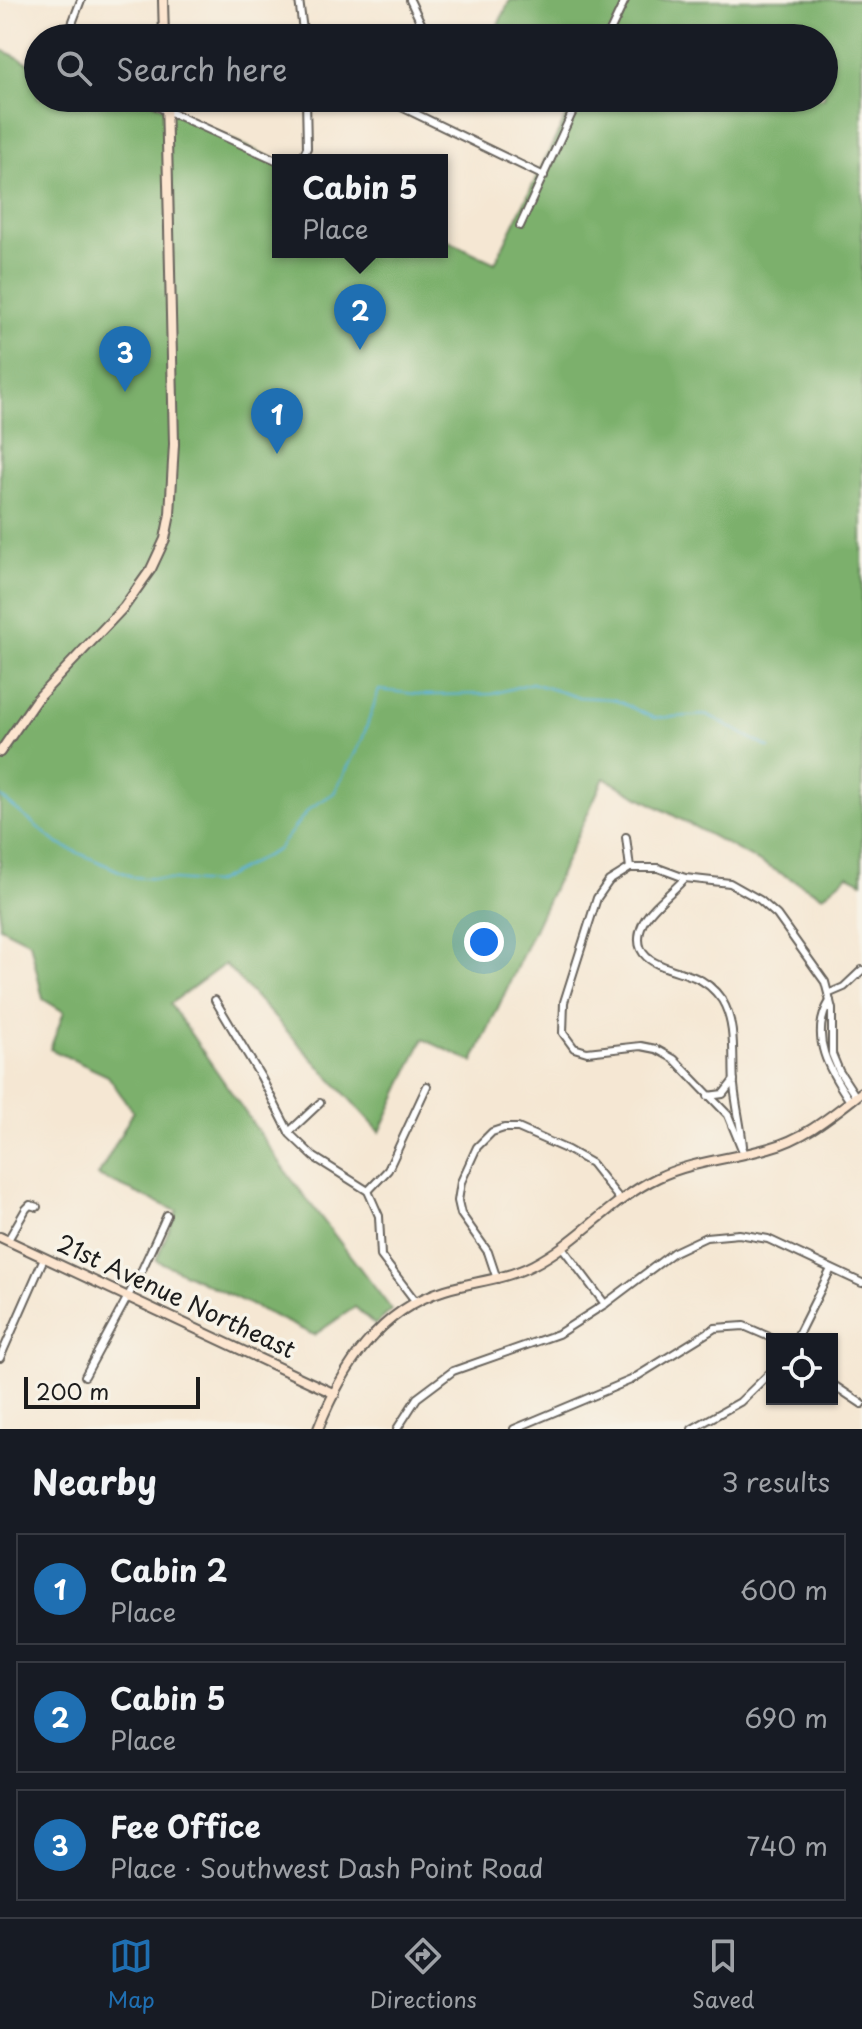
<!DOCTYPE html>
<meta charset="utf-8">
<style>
body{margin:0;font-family:"Playpen Sans",sans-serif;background:#242831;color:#f1f3f6}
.controls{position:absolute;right:24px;bottom:24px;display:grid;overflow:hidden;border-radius:0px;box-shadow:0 2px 6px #0004}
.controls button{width:72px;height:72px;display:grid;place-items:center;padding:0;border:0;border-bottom:2px solid #363941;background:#171b24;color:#f1f3f6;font:40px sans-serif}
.scale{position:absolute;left:24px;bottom:20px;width:176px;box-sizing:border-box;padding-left:8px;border:4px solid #1c1c1c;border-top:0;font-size:22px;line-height:28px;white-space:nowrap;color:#1c1c1c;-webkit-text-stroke:6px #f7f3e8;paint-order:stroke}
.you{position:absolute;left:484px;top:942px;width:28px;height:28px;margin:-20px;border:6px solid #fff;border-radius:50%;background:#1a73e8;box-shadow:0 0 0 12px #1a73e833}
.badge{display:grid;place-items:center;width:52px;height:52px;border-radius:50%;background:#1f6fb2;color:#fff;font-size:26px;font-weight:700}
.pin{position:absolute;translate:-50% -66px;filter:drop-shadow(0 2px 4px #0008)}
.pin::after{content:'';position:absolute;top:42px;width:28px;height:24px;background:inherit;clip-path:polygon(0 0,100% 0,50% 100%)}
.popup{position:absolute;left:272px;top:154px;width:176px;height:104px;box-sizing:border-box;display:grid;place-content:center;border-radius:0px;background:#171b24;filter:drop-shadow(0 2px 6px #0005);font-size:26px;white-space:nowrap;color:#9ea1a6}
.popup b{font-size:30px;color:#f1f3f6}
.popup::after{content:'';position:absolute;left:50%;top:100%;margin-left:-16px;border:16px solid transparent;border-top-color:#171b24}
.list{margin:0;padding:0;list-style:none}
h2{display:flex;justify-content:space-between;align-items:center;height:104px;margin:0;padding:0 32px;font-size:34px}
h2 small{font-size:26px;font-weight:400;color:#9ea1a6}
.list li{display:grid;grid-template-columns:52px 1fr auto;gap:24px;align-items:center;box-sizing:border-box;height:112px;margin:0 16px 16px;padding:0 16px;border:2px solid #363941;border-radius:0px}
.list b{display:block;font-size:30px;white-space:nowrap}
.list p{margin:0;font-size:26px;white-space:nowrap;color:#9ea1a6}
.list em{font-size:26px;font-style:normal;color:#9ea1a6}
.icon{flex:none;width:44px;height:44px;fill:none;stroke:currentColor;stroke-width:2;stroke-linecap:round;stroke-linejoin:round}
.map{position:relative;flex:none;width:862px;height:1429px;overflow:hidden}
.search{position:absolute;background:#171b24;box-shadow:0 2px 6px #0004;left:24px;right:24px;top:24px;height:88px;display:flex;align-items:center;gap:20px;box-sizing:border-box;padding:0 28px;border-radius:44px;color:#9ea1a6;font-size:30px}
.sheet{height:488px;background:#171b24}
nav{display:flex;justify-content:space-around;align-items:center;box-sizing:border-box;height:112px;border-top:2px solid #363941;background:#171b24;font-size:22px;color:#9ea1a6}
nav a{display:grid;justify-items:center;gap:4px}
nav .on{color:#1f6fb2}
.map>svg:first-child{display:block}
.forest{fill:#7bb06c;stroke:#4c6644;stroke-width:2}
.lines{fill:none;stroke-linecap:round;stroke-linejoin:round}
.stream{stroke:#59b0d6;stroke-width:2}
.street-casing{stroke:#68635c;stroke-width:10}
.secondary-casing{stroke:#68635c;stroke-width:12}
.street{stroke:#fff;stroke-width:6}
.secondary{stroke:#fce5cf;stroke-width:8}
.labels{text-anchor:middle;stroke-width:7;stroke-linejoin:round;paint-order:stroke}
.street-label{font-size:24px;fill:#1c1c1c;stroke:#f7f3e8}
</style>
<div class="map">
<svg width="862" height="1429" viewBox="0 0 862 1429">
<rect width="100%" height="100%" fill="#f7f3e8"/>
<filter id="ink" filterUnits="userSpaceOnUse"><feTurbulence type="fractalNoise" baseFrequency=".0125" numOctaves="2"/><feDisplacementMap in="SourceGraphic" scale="16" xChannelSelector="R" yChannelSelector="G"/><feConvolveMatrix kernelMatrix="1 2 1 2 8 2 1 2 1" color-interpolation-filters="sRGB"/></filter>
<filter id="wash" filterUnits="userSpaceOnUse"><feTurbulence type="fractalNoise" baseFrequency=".006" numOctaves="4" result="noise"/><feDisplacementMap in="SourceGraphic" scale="32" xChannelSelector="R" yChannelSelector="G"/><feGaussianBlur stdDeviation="1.8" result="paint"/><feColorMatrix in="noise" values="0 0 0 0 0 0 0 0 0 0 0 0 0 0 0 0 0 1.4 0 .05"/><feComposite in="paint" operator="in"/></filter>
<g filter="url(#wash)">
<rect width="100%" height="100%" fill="#f5e7d3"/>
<polygon class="forest" points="510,0 862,0 862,882 848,875 823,896 604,778 473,1062 423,1039 380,1132 225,964 170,1004 290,1177 392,1310 375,1325 355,1307 314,1335 156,1260 177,1211 98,1176 133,1112 108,1076 50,1049 64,1012 43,999 30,942 0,927 0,49 38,67 38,98 143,98 278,161 278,252 442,252 442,238 495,263 575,98 824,98 824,38 515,38 496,29"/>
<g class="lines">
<polyline class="stream" points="0,796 58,844 133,877 214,883 277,850 309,809 334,793 362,740 379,690 425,695 492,694 532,683 577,697 613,699 654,718 708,715 769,748"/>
</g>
</g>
<g filter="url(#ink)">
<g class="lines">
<defs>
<g id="street">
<polyline points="299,0 304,38"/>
<polyline points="410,0 428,38"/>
<polyline points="70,38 73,21 81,0"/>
<polyline points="607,38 625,0"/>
<polyline points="139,98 278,161"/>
<polyline points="383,98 544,176"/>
<polyline points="544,98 573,112"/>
<polyline points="301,160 307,148 306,98"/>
<polyline points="520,226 579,98"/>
<polyline points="626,837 630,868"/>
<path d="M685,878C673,892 652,906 643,923C625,964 671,967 694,977C705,981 715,990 722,1000C737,1025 732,1057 734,1085C736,1106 741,1126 743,1146"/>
<polyline points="830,993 844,987 862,970"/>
<polyline points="215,1000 261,1077 290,1134 314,1157 368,1191 379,1216 381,1256 416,1302"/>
<path d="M830,1001C808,1036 830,1072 850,1101"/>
<polyline points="708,1096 723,1094 734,1080"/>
<polyline points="289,1132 320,1103"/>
<polyline points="744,1154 728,1115 674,1059 656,1049 641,1046 587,1052 574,1048 563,1033 564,1002 597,898 609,881 630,868 658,868 685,878 730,883 760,900 777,915 825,982 832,1009 832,1054 839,1071 856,1097"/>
<polyline points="368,1191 388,1170 427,1086"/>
<polyline points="8,1240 26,1209 30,1205 37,1207"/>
<polyline points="562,1247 605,1304"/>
<polyline points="497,1279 488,1252 461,1214 458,1201 461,1182 477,1147 492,1132 504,1128 518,1128 568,1150 591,1163 621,1201"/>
<polyline points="796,1339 831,1269"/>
<polyline points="0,1358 44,1258"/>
<polyline points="85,1376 140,1274 167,1215"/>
<polyline points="832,1384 862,1404"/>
<polyline points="397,1429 417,1398 453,1371 558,1334 605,1304 674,1252 706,1237 739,1234 768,1239 862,1283"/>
<polyline points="514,1429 631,1380 715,1328 744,1326 774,1339"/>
<polyline points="692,1429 740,1402 772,1371"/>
</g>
<g id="secondary">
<polyline points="163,0 164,38"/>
<polyline points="0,752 36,700 124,607 151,569 165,539 170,514 174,444 166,98"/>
<polyline points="0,1237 335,1394"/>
<path d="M318,1429C342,1368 379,1310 445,1290C475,1281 504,1280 533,1265C578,1242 611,1200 657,1178C692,1161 732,1159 769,1148C806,1138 832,1115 862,1092"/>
</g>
</defs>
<use href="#street" class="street-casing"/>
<use href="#secondary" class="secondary-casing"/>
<use href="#street" class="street"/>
<use href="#secondary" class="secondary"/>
</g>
</g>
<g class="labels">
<g class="street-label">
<text transform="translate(176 1297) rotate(25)" y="8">21st Avenue Northeast</text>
</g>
</g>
</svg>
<div class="controls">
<button><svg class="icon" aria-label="locate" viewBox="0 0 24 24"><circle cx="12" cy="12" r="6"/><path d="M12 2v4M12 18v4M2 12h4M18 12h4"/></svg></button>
</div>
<div class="scale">200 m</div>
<div class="you"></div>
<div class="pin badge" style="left:277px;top:454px">1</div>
<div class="pin badge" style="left:360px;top:350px">2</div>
<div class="popup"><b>Cabin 5</b>Place</div>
<div class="pin badge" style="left:125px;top:392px">3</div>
<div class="search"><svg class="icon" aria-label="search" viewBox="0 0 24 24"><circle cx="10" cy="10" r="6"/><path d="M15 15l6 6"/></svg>Search here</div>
</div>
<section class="sheet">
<h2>Nearby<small>3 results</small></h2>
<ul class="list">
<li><span class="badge">1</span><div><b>Cabin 2</b><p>Place</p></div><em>600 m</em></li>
<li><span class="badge">2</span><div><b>Cabin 5</b><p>Place</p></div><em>690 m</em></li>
<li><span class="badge">3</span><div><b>Fee Office</b><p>Place · Southwest Dash Point Road</p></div><em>740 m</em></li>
</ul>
</section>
<nav>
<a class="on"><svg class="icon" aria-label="map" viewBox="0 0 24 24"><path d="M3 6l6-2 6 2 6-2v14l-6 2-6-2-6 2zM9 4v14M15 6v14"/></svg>Map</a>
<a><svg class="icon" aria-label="directions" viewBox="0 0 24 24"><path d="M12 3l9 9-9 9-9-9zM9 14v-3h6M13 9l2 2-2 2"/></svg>Directions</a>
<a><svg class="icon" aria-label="saved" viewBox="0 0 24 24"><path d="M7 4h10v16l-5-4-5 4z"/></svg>Saved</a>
</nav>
